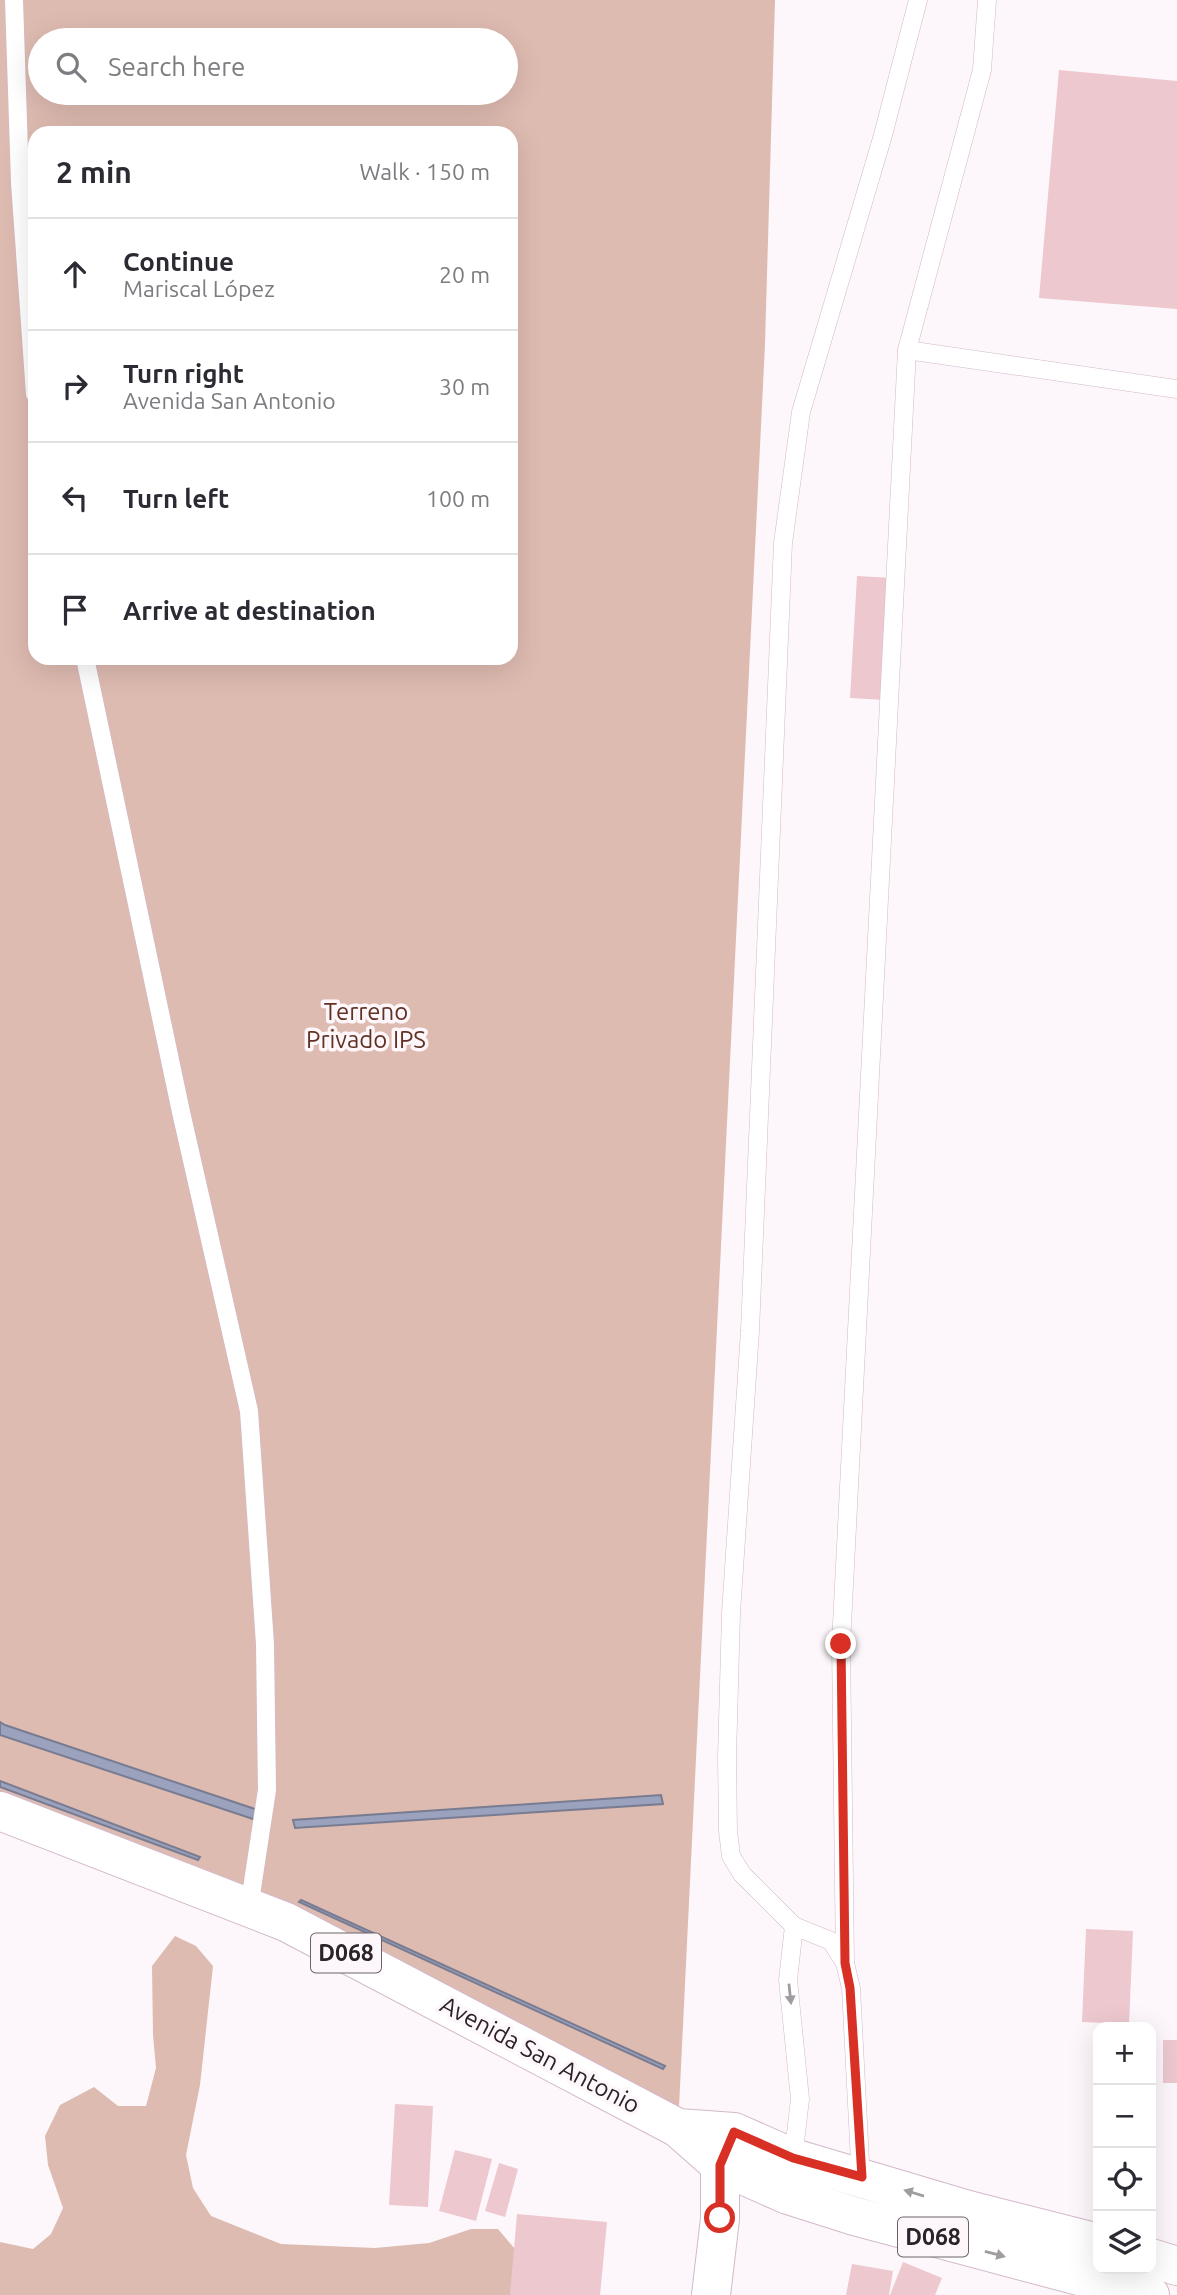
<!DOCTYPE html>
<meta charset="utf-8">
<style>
body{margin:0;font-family:Ubuntu,sans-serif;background:#f2f2f3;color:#2b2b33}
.controls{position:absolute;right:21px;bottom:21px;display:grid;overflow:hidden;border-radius:14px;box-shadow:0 7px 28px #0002}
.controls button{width:63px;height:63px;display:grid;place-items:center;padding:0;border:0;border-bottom:2px solid #e1e1e2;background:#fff;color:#2b2b33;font:35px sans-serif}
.stop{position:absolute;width:21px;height:21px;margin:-16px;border:5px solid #d93025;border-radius:50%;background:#fff}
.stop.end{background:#d93025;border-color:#fff;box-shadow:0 2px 7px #0008}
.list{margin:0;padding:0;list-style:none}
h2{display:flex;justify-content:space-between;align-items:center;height:91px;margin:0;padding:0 28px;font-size:30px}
h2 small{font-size:23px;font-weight:400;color:#7c7c81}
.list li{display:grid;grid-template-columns:46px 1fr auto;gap:21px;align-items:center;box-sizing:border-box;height:112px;padding:0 28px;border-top:2px solid #e1e1e2}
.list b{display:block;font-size:26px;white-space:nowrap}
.list p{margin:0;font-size:23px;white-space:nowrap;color:#7c7c81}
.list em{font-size:23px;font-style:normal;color:#7c7c81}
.icon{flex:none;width:38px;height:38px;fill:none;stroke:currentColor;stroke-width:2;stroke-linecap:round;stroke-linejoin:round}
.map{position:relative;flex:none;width:1177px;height:2295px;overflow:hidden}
.search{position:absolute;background:#fff;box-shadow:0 7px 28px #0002;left:28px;top:28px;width:490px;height:77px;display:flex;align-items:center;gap:18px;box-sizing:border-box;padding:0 24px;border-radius:38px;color:#7c7c81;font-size:26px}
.panel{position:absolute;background:#fff;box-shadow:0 7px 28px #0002;left:28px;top:126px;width:490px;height:539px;border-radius:21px}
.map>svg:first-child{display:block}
.forest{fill:#debbb1;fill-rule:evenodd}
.water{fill:#9aa2be;stroke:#797c91;stroke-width:2}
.building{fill:#edc8cf}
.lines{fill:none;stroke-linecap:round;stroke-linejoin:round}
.service-casing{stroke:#d2b8cb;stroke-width:19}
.tertiary-casing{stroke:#d2b8cb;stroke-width:40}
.primary-casing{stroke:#d2b8cb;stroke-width:40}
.service{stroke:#fff;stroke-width:18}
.tertiary{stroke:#fff;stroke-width:38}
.primary{stroke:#fff;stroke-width:38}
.oneway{fill:#a09c9f}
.route{stroke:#d93025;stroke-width:9}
.labels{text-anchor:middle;stroke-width:7;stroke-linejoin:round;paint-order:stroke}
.shield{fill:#fdf7fb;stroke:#6b6268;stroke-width:2}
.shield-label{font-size:23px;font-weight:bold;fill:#2c2229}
.park-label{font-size:24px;fill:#613223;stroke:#fdf7fb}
.street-label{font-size:24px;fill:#2c2229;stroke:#fdf7fb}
</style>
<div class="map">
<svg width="1177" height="2295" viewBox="0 0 1177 2295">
<rect width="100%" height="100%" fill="#fdf7fb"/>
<g class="forest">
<path d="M0,0H775L765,344L678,2128L0,1799ZM40,40H506V93H40ZM35,133H511V658H35Z"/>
<polygon points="175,1936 196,1946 213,1966 200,2085 186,2155 193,2188 211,2216 281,2244 375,2248 429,2243 471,2229 498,2229 526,2262 530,2295 0,2295 0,2242 33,2249 51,2234 63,2208 48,2165 45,2136 60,2105 94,2087 118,2106 146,2106 156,2068 153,2035 152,1966"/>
</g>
<g class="water">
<polygon points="0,1722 5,1725 258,1810 253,1819 0,1735"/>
<polygon points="0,1781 200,1857 198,1860 0,1787"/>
<polygon points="661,1795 663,1804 295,1828 293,1820"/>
<polygon points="301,1900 665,2066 663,2069 299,1902"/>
</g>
<g class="building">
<polygon points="1059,70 1177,81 1177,309 1039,298"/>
<polygon points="857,576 892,578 885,700 850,698"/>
<polygon points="1086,1929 1133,1931 1129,2024 1082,2022"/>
<rect x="1163" y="2040" width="14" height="43"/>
<polygon points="395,2104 433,2106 428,2207 389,2205"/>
<polygon points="455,2150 492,2159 476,2221 439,2211"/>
<polygon points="499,2163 518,2169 505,2217 485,2211"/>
<polygon points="517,2214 607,2222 600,2295 510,2295"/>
<polygon points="903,2262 942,2278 935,2295 890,2295"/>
<polygon points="852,2264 893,2271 889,2295 846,2295"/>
</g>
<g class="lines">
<defs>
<g id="service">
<polyline points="14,0 20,182 35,394"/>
<polyline points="907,350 1177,389"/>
<polyline points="85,658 181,1112 249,1411 265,1644 267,1790 249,1908"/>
<polyline points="845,1963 841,1644 907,350 982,70 987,0"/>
<polyline points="793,2159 800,2099 788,1980 794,1926"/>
<polyline points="861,2181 851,1988 845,1963 831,1941 794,1926 742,1874 731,1856 728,1831 727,1757 731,1613 750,1331 783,543 801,412 883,135 918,0"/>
</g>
<polyline id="tertiary" points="711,2295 720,2219 720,2165 732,2137"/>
<g id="primary">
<polyline points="0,1811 286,1922 678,2128 734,2132 793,2158 968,2210 1098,2243"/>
<polyline points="678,2128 720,2165 788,2195 854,2216 1150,2295"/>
<polyline points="1151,2258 1177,2266"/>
</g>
</defs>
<use href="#service" class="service-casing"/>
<use href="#tertiary" class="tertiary-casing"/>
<use href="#primary" class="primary-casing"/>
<use href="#service" class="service"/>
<use href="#tertiary" class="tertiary"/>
<use href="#primary" class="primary"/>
</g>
<defs><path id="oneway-solid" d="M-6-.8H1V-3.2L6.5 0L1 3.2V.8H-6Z" transform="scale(1.75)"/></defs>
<g class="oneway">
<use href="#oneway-solid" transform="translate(790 1994) rotate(84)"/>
<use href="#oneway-solid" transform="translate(914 2193) rotate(-163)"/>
<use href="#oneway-solid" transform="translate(995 2254) rotate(15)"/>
</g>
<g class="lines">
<polyline class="route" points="720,2218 720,2165 734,2132 793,2158 862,2177 850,1988 845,1963 841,1644"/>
</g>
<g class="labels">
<g class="shield">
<rect x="311" y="1933.5" width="70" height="39" rx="5"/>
<rect x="898" y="2217.5" width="70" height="39" rx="5"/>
</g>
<g class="shield-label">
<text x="346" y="1961">D068</text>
<text x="933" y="2245">D068</text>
</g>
<g class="park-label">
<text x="366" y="1020">Terreno<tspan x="366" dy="28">Privado IPS</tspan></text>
</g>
<g class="street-label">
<text transform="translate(540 2055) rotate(28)" y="8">Avenida San Antonio</text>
</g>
</g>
</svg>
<div class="controls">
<button>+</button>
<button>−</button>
<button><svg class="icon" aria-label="locate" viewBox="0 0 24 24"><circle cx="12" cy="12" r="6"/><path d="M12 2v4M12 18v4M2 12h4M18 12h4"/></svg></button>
<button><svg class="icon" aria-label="layers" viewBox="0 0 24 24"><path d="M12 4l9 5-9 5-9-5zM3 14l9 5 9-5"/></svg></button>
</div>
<div class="stop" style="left:720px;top:2218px"></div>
<div class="stop end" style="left:841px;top:1644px"></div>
<div class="search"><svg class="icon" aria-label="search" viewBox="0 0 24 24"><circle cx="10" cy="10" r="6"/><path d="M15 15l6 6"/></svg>Search here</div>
<section class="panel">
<h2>2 min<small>Walk · 150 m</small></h2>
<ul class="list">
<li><svg class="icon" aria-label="ahead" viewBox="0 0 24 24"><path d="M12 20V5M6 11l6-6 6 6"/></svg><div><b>Continue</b><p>Mariscal López</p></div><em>20 m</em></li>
<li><svg class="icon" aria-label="right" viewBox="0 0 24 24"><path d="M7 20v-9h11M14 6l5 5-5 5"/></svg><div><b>Turn right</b><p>Avenida San Antonio</p></div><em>30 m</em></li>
<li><svg class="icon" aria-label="left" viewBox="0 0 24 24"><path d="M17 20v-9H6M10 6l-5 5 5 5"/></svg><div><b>Turn left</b></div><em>100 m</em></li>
<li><svg class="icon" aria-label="arrive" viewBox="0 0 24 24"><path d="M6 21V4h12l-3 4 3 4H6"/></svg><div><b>Arrive at destination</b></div></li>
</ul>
</section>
</div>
